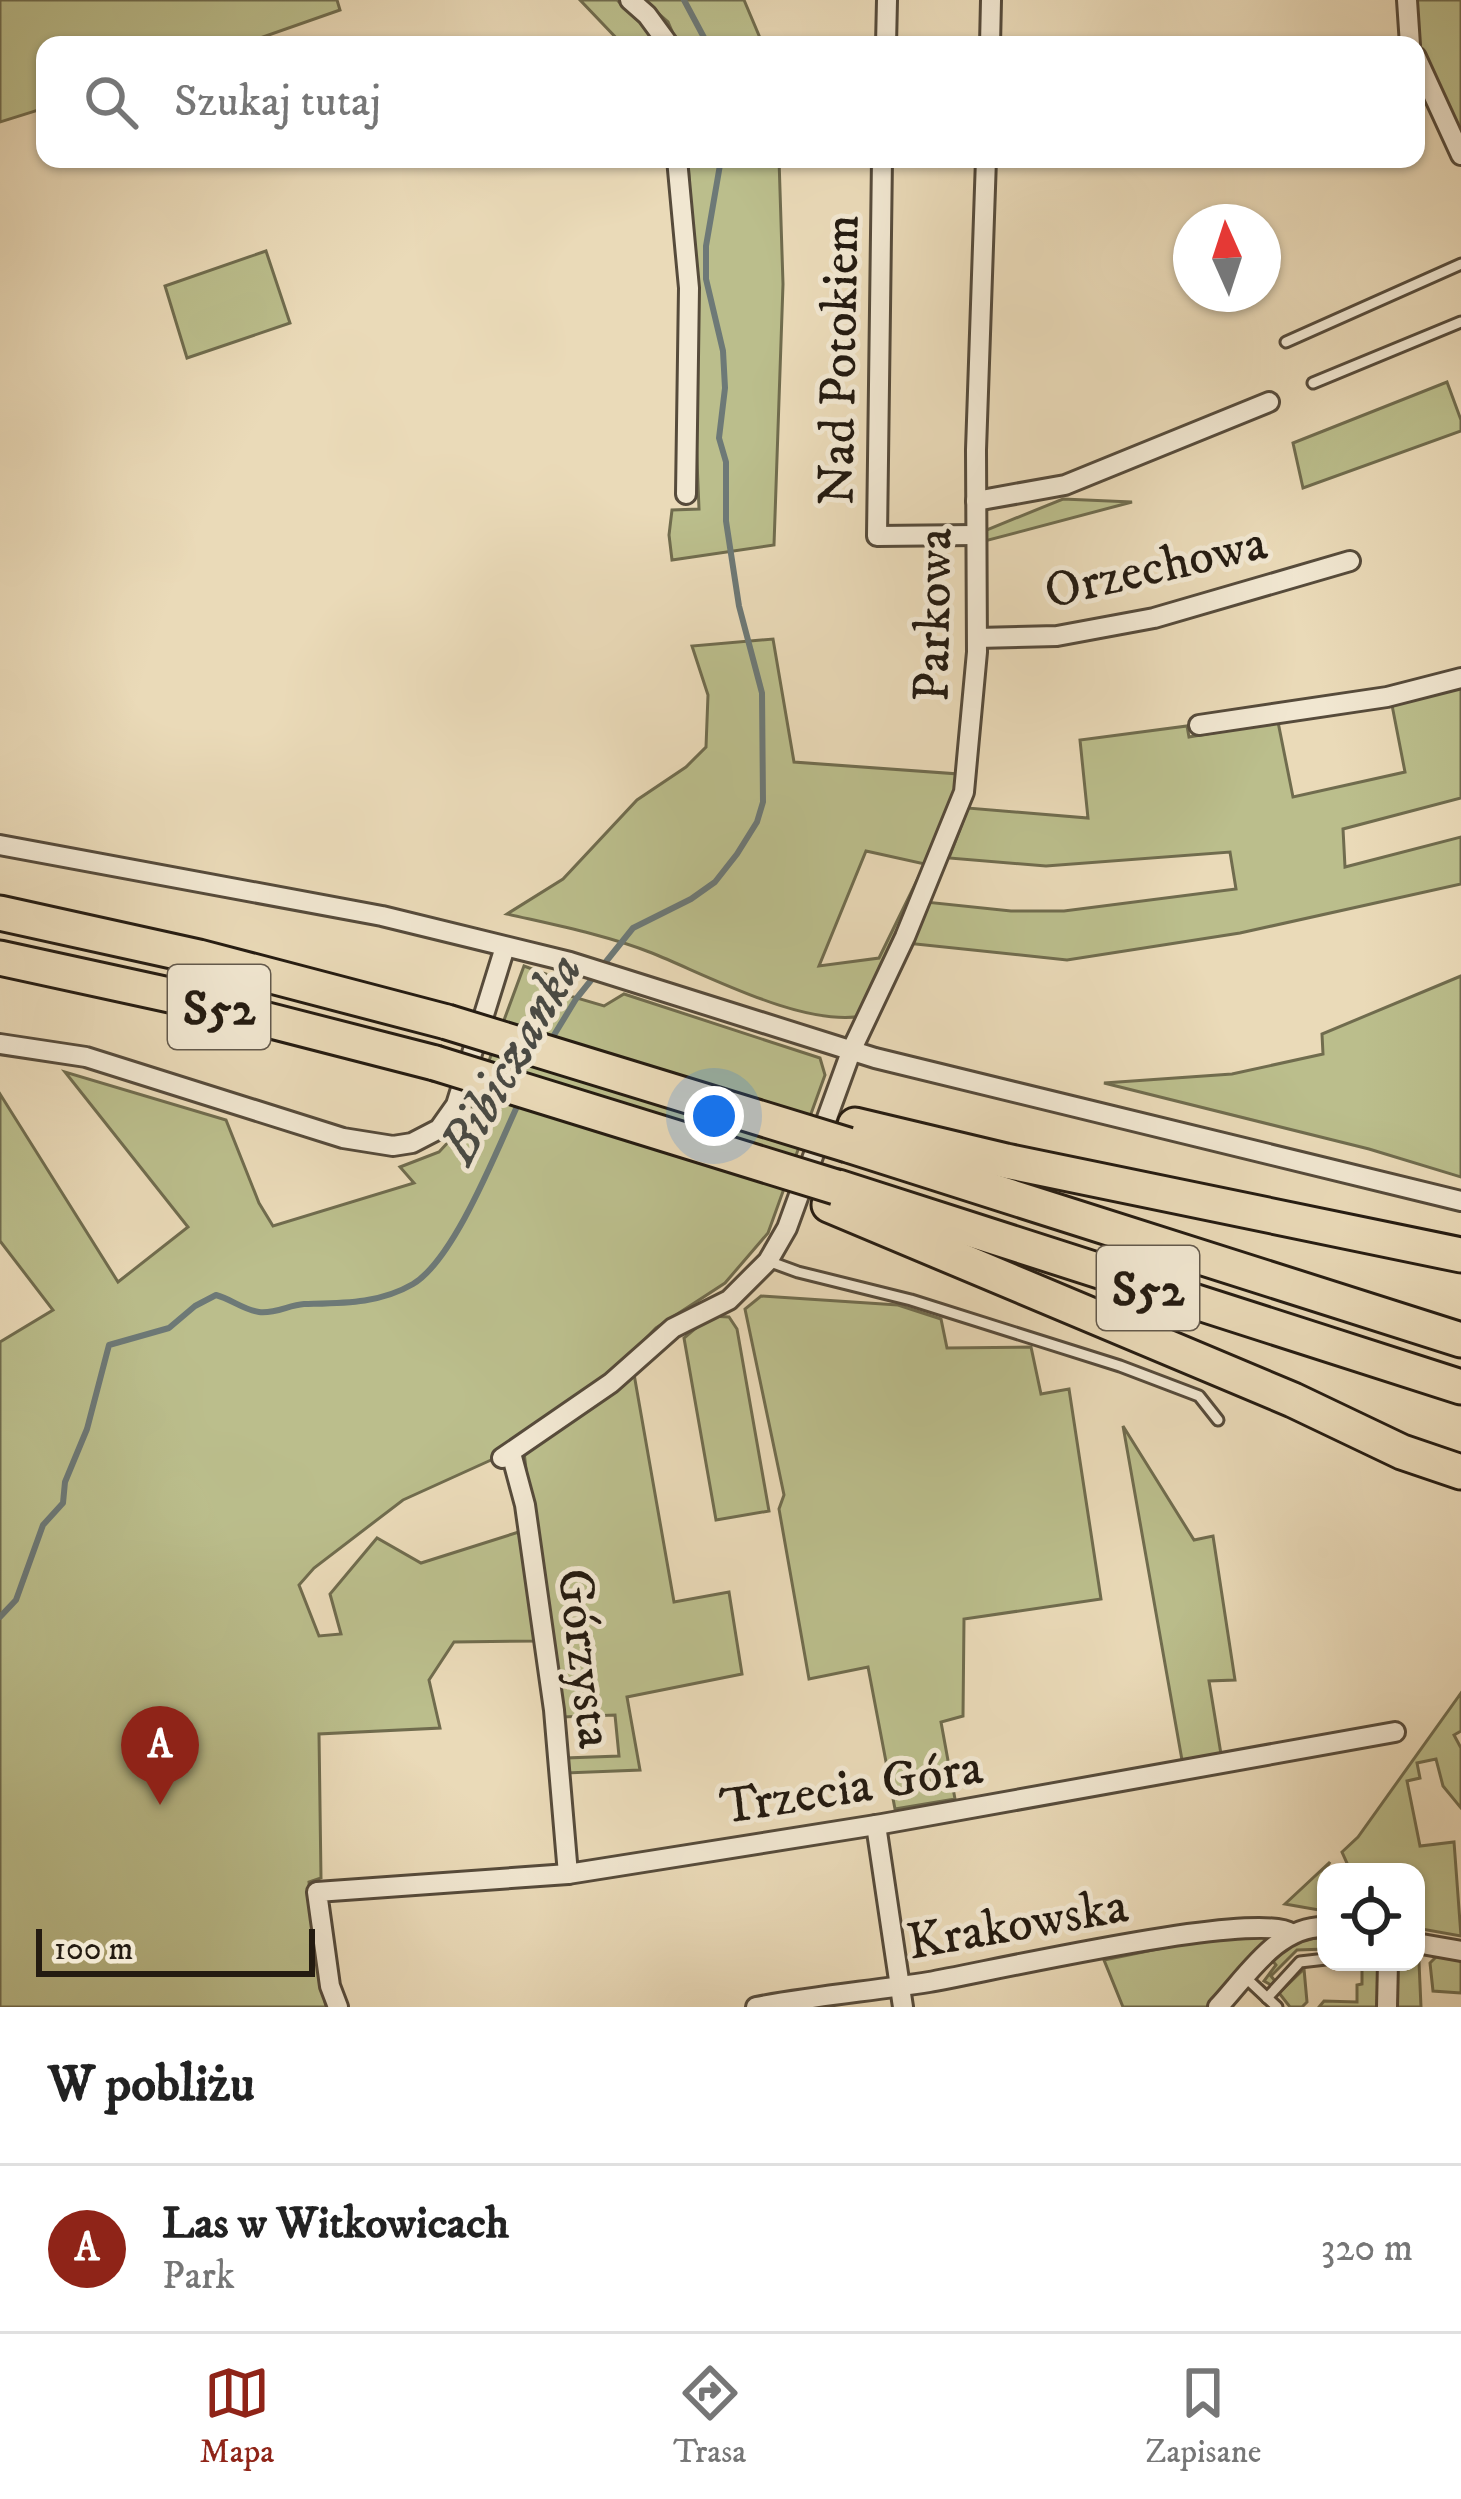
<!DOCTYPE html>
<html lang="pl">
<meta charset="utf-8">
<style>
body{margin:0;font-family:"IM FELL DW Pica",serif;background:#f2f2f2;color:#222}
.controls{position:absolute;right:36px;bottom:36px;display:grid;overflow:hidden;border-radius:24px;box-shadow:0 3px 9px #0004}
.controls button{width:108px;height:108px;display:grid;place-items:center;padding:0;border:0;border-bottom:3px solid #e0e0e0;background:#fff;color:#222;font:60px sans-serif}
.compass{position:absolute;left:1173px;top:204px;width:108px;height:108px;border-radius:50%;background:#fff;box-shadow:0 3px 9px #0004;rotate:357deg}
.scale{position:absolute;left:36px;bottom:30px;width:279px;box-sizing:border-box;padding-left:12px;border:6px solid #241b11;border-top:0;font-size:33px;line-height:42px;white-space:nowrap;color:#241b11;-webkit-text-stroke:9px #f1e7d1;paint-order:stroke}
.you{position:absolute;left:714px;top:1116px;width:42px;height:42px;margin:-30px;border:9px solid #fff;border-radius:50%;background:#1a73e8;box-shadow:0 0 0 18px #1a73e833}
.badge{display:grid;place-items:center;width:78px;height:78px;border-radius:50%;background:#8f2418;color:#fff;font-size:39px;font-weight:700}
.pin{position:absolute;translate:-50% -99px;filter:drop-shadow(0 3px 6px #0008)}
.pin::after{content:'';position:absolute;top:63px;width:42px;height:36px;background:inherit;clip-path:polygon(0 0,100% 0,50% 100%)}
.list{margin:0;padding:0;list-style:none}
h2{display:flex;justify-content:space-between;align-items:center;height:156px;margin:0;padding:0 48px;font-size:51px}
h2 small{font-size:39px;font-weight:400;color:#767676}
.list li{display:grid;grid-template-columns:78px 1fr auto;gap:36px;align-items:center;box-sizing:border-box;height:168px;padding:0 48px;border-top:3px solid #e0e0e0}
.list b{display:block;font-size:45px;white-space:nowrap}
.list p{margin:0;font-size:39px;white-space:nowrap;color:#767676}
.list em{font-size:39px;font-style:normal;color:#767676}
.icon{flex:none;width:66px;height:66px;fill:none;stroke:currentColor;stroke-width:2;stroke-linecap:round;stroke-linejoin:round}
.map{position:relative;flex:none;width:1461px;height:2007px;overflow:hidden}
.search{position:absolute;background:#fff;box-shadow:0 3px 9px #0004;left:36px;right:36px;top:36px;height:132px;display:flex;align-items:center;gap:30px;box-sizing:border-box;padding:0 42px;border-radius:24px;color:#767676;font-size:45px}
.sheet{height:324px;background:#fff}
nav{display:flex;justify-content:space-around;align-items:center;box-sizing:border-box;height:168px;border-top:3px solid #e0e0e0;background:#fff;font-size:33px;color:#767676}
nav a{display:grid;justify-items:center;gap:6px}
nav .on{color:#8f2418}
.map>svg:first-child{display:block}
.green{fill:#bbbe8c;stroke:#706c4e;stroke-width:3;fill-rule:evenodd}
.lines{fill:none;stroke-linecap:round;stroke-linejoin:round}
.stream{stroke:#6d7977;stroke-width:6}
.lane-casing{stroke:#564b3b;stroke-width:15}
.street-casing{stroke:#564b3b;stroke-width:24}
.highway-casing{stroke:#241b11;stroke-width:39}
.lane{stroke:#f1e7d1;stroke-width:9}
.street{stroke:#f1e7d1;stroke-width:18}
.highway{stroke:#eadab8;stroke-width:33}
.highway-bridge-casing{stroke:#241b11;stroke-width:39;stroke-linecap:butt}
.highway-bridge{stroke:#eadab8;stroke-width:33}
.labels{text-anchor:middle;stroke-width:10;stroke-linejoin:round;paint-order:stroke}
.shield{fill:#f1e7d1;stroke:#62584b;stroke-width:3}
.shield-label{font-size:48px;font-weight:bold;fill:#241b11}
.street-label{font-size:51px;fill:#241b11;stroke:#f1e7d1}
.water-label{font-size:54px;font-style:italic;fill:#494a44;stroke:#f1e7d1}
</style>
<div class="map">
<svg width="1461" height="2007" viewBox="0 0 1461 2007">
<rect width="100%" height="100%" fill="#eadab8"/>
<filter id="stains"><feTurbulence type="fractalNoise" baseFrequency=".00167" numOctaves="4"/><feColorMatrix values="0 0 0 0 .2 0 0 0 0 .09 0 0 0 0 .02 0 0 0 .5 -.17"/></filter>
<radialGradient id="worn" r=".72"><stop offset=".6" stop-color="#630" stop-opacity="0"/><stop offset="1" stop-color="#630" stop-opacity=".3"/></radialGradient>
<g class="green">
<polygon points="0,0 337,0 340,10 240,45 45,45 45,108 0,122"/>
<polygon points="580,0 617,0 663,45 623,45"/>
<polygon points="643,0 744,0 763,45 678,45 668,22"/>
<polygon points="1412,0 1461,0 1461,141 1412,37"/>
<polygon points="688,159 779,159 783,284 774,545 672,560 669,535 672,510 699,509 694,389 697,335"/>
<polygon points="266,251 290,323 187,358 165,286"/>
<polygon points="1447,382 1461,420 1461,431 1303,488 1293,443"/>
<polygon points="1063,499 1132,502 981,542 984,531"/>
<path d="M773,639L794,762L958,774C953,806 936,834 925,864C905,916 887,966 863,1016C803,1027 709,976 652,953C606,935 555,925 507,914L563,879L637,800L686,767L706,747L708,695L692,646ZM866,851L925,864L879,958L819,966Z"/>
<polygon points="1461,684 1461,798 1343,829 1345,867 1461,837 1461,884 1240,933 1067,960 906,943 926,902 1011,911 1064,911 1236,889 1230,852 1046,866 949,858 968,808 1088,818 1080,740 1187,726 1189,737 1278,722 1293,797 1405,772 1391,700"/>
<polygon points="524,966 546,974 546,989 604,1006 624,994 820,1058 825,1075 768,1233 725,1283 656,1328 605,1381 491,1460 403,1500 314,1568 299,1585 319,1636 341,1634 330,1594 377,1538 421,1563 522,1531 538,1641 454,1642 429,1680 440,1728 319,1734 321,1878 309,1882 316,1957 326,2007 0,2007 0,1342 53,1310 0,1241 0,1094 118,1282 188,1227 65,1072 226,1120 259,1203 273,1226 414,1183 400,1167 439,1152 466,1123"/>
<polygon points="1461,976 1461,1177 1369,1149 1104,1083 1232,1074 1323,1054 1322,1034"/>
<polygon points="761,1296 898,1305 941,1319 947,1348 1031,1347 1041,1394 1069,1389 1101,1599 964,1619 963,1716 941,1722 955,1799 895,1809 868,1667 809,1679 779,1509 784,1495 745,1309"/>
<polygon points="710,1316 729,1317 737,1329 769,1511 716,1520 684,1338"/>
<polygon points="634,1374 674,1602 729,1592 742,1674 627,1697 640,1770 566,1773 566,1758 619,1756 615,1715 562,1717 545,1631 524,1452"/>
<polygon points="1123,1426 1194,1540 1213,1536 1235,1680 1209,1681 1221,1754 1182,1760"/>
<polygon points="1461,1693 1461,1731 1454,1735 1461,1748 1461,1808 1443,1786 1436,1759 1417,1763 1420,1778 1407,1781 1420,1846 1454,1842 1461,1936 1416,1928 1416,1872 1351,1872 1342,1852 1358,1837"/>
<polygon points="1330,1862 1323,1873 1319,1910 1285,1904"/>
<polygon points="1265,1934 1267,1942 1207,2007 1123,2007 1104,1960 1202,1940"/>
<path d="M1326,1937V1949L1297,1950L1271,1976L1275,1981L1271,1985L1264,1981L1276,1965L1272,1960C1289,1945 1303,1938 1326,1937Z"/>
<polygon points="1437,1956 1461,1960 1461,1993 1433,1991 1430,1963"/>
<polygon points="1362,1962 1382,1965 1382,2007 1319,2007 1324,2001 1357,2002 1357,1985 1362,1984"/>
<polygon points="1393,1962 1419,1962 1421,2007 1393,2007"/>
<polygon points="1304,1969 1307,2002 1302,2007 1290,2007 1279,1993"/>
</g>
<g class="lines">
<g class="stream">
<polyline points="684,0 708,45"/>
<polyline points="551,1040 576,999 633,928 691,899 715,882 737,854 757,822 763,802 762,693 739,606 726,521 726,462 719,438 725,388 723,351 706,279 706,246 721,159"/>
<path d="M0,1617L16,1600L43,1525L63,1503L65,1482L87,1429L109,1345L169,1328L195,1306L216,1295C231,1299 244,1310 259,1312C275,1314 289,1305 304,1304C342,1303 379,1304 413,1284C455,1259 498,1147 520,1100"/>
</g>
<defs>
<g id="lane">
<polyline points="1286,342 1461,264"/>
<polyline points="1313,383 1461,322"/>
<polyline points="768,1261 798,1272 911,1300 1120,1366 1199,1396 1218,1420"/>
<polyline points="1246,1978 1277,2007"/>
<polyline points="1267,1998 1300,1962 1326,1959"/>
</g>
<g id="street">
<polyline points="630,0 647,15 669,45"/>
<polyline points="1407,0 1410,45"/>
<polyline points="886,45 887,0"/>
<polyline points="990,45 991,0"/>
<polyline points="1416,57 1461,155"/>
<polyline points="677,159 689,288 686,494"/>
<polyline points="882,159 877,536 975,535"/>
<polyline points="976,501 1065,485 1269,402"/>
<polyline points="977,638 1057,636 1154,618 1350,561"/>
<polyline points="1199,725 1387,697 1461,678"/>
<polyline points="0,845 382,916 570,962 875,1058 1461,1201"/>
<polyline points="0,1044 86,1057 343,1138 393,1146 412,1143 439,1129 456,1105 505,947"/>
<polyline points="511,1453 525,1505 554,1710 568,1874"/>
<polyline points="502,1458 611,1383 673,1328 729,1300 768,1261 787,1228 852,1049 905,937 964,792 977,652 976,450 986,159"/>
<polyline points="876,1825 903,2007"/>
<polyline points="1416,1943 1461,1951"/>
<polyline points="338,2007 330,1986 317,1892 568,1874 882,1824 1395,1732"/>
<path d="M756,2007C814,1996 872,1991 929,1982C987,1972 1256,1910 1291,1933"/>
<path d="M1218,2007C1248,1975 1278,1925 1326,1927"/>
<polyline points="1387,2007 1388,1962"/>
</g>
<g id="highway">
<polyline points="0,913 199,957 447,1022"/>
<polyline points="0,958 174,996 435,1063"/>
<polyline points="855,1125 1006,1161 1461,1255"/>
<polyline points="848,1145 1461,1340"/>
<polyline points="838,1187 1461,1387"/>
<polyline points="829,1205 1293,1400 1402,1452 1461,1472"/>
</g>
</defs>
<use href="#lane" class="lane-casing"/>
<use href="#street" class="street-casing"/>
<use href="#highway" class="highway-casing"/>
<use href="#lane" class="lane"/>
<use href="#street" class="street"/>
<use href="#highway" class="highway"/>
<defs>
<g id="highway-bridge">
<polyline points="447,1022 848,1145"/>
<polyline points="435,1063 836,1187"/>
</g>
</defs>
<use href="#highway-bridge" class="highway-bridge-casing"/>
<use href="#highway-bridge" class="highway-bridge"/>
</g>
<g class="labels">
<g class="shield">
<rect x="168" y="965" width="102" height="84" rx="9"/>
<rect x="1097" y="1246" width="102" height="84" rx="9"/>
</g>
<g class="shield-label">
<text x="219" y="1024">S52</text>
<text x="1148" y="1305">S52</text>
</g>
<g class="street-label">
<text transform="translate(837 360) rotate(-89)" y="18">Nad Potokiem</text>
<text transform="translate(1155 565) rotate(-13)" y="18">Orzechowa</text>
<text transform="translate(931 615) rotate(-89)" y="18">Parkowa</text>
<text transform="translate(587 1658) rotate(83)" y="18">Górzysta</text>
<text transform="translate(851 1785) rotate(-9)" y="18">Trzecia Góra</text>
<text transform="translate(1017 1922) rotate(-10)" y="18">Krakowska</text>
</g>
<g class="water-label">
<text transform="translate(509 1057) rotate(-60)" y="19">Bibiczanka</text>
</g>
</g>
<rect width="100%" height="100%" filter="url(#stains)"/>
<rect width="100%" height="100%" fill="url(#worn)"/>
</svg>
<div class="controls">
<button><svg class="icon" aria-label="locate" viewBox="0 0 24 24"><circle cx="12" cy="12" r="6"/><path d="M12 2v4M12 18v4M2 12h4M18 12h4"/></svg></button>
</div>
<svg class="compass" viewBox="-18 -18 36 36"><path d="M0-13l5 13h-10z" fill="#e53935"/><path d="M0 13l5-13h-10z" fill="#767676"/></svg>
<div class="scale">100 m</div>
<div class="you"></div>
<div class="pin badge" style="left:160px;top:1805px">A</div>
<div class="search"><svg class="icon" aria-label="search" viewBox="0 0 24 24"><circle cx="10" cy="10" r="6"/><path d="M15 15l6 6"/></svg>Szukaj tutaj</div>
</div>
<section class="sheet">
<h2>W pobliżu<small></small></h2>
<ul class="list">
<li><span class="badge">A</span><div><b>Las w Witkowicach</b><p>Park</p></div><em>320 m</em></li>
</ul>
</section>
<nav>
<a class="on"><svg class="icon" aria-label="map" viewBox="0 0 24 24"><path d="M3 6l6-2 6 2 6-2v14l-6 2-6-2-6 2zM9 4v14M15 6v14"/></svg>Mapa</a>
<a><svg class="icon" aria-label="directions" viewBox="0 0 24 24"><path d="M12 3l9 9-9 9-9-9zM9 14v-3h6M13 9l2 2-2 2"/></svg>Trasa</a>
<a><svg class="icon" aria-label="saved" viewBox="0 0 24 24"><path d="M7 4h10v16l-5-4-5 4z"/></svg>Zapisane</a>
</nav>
